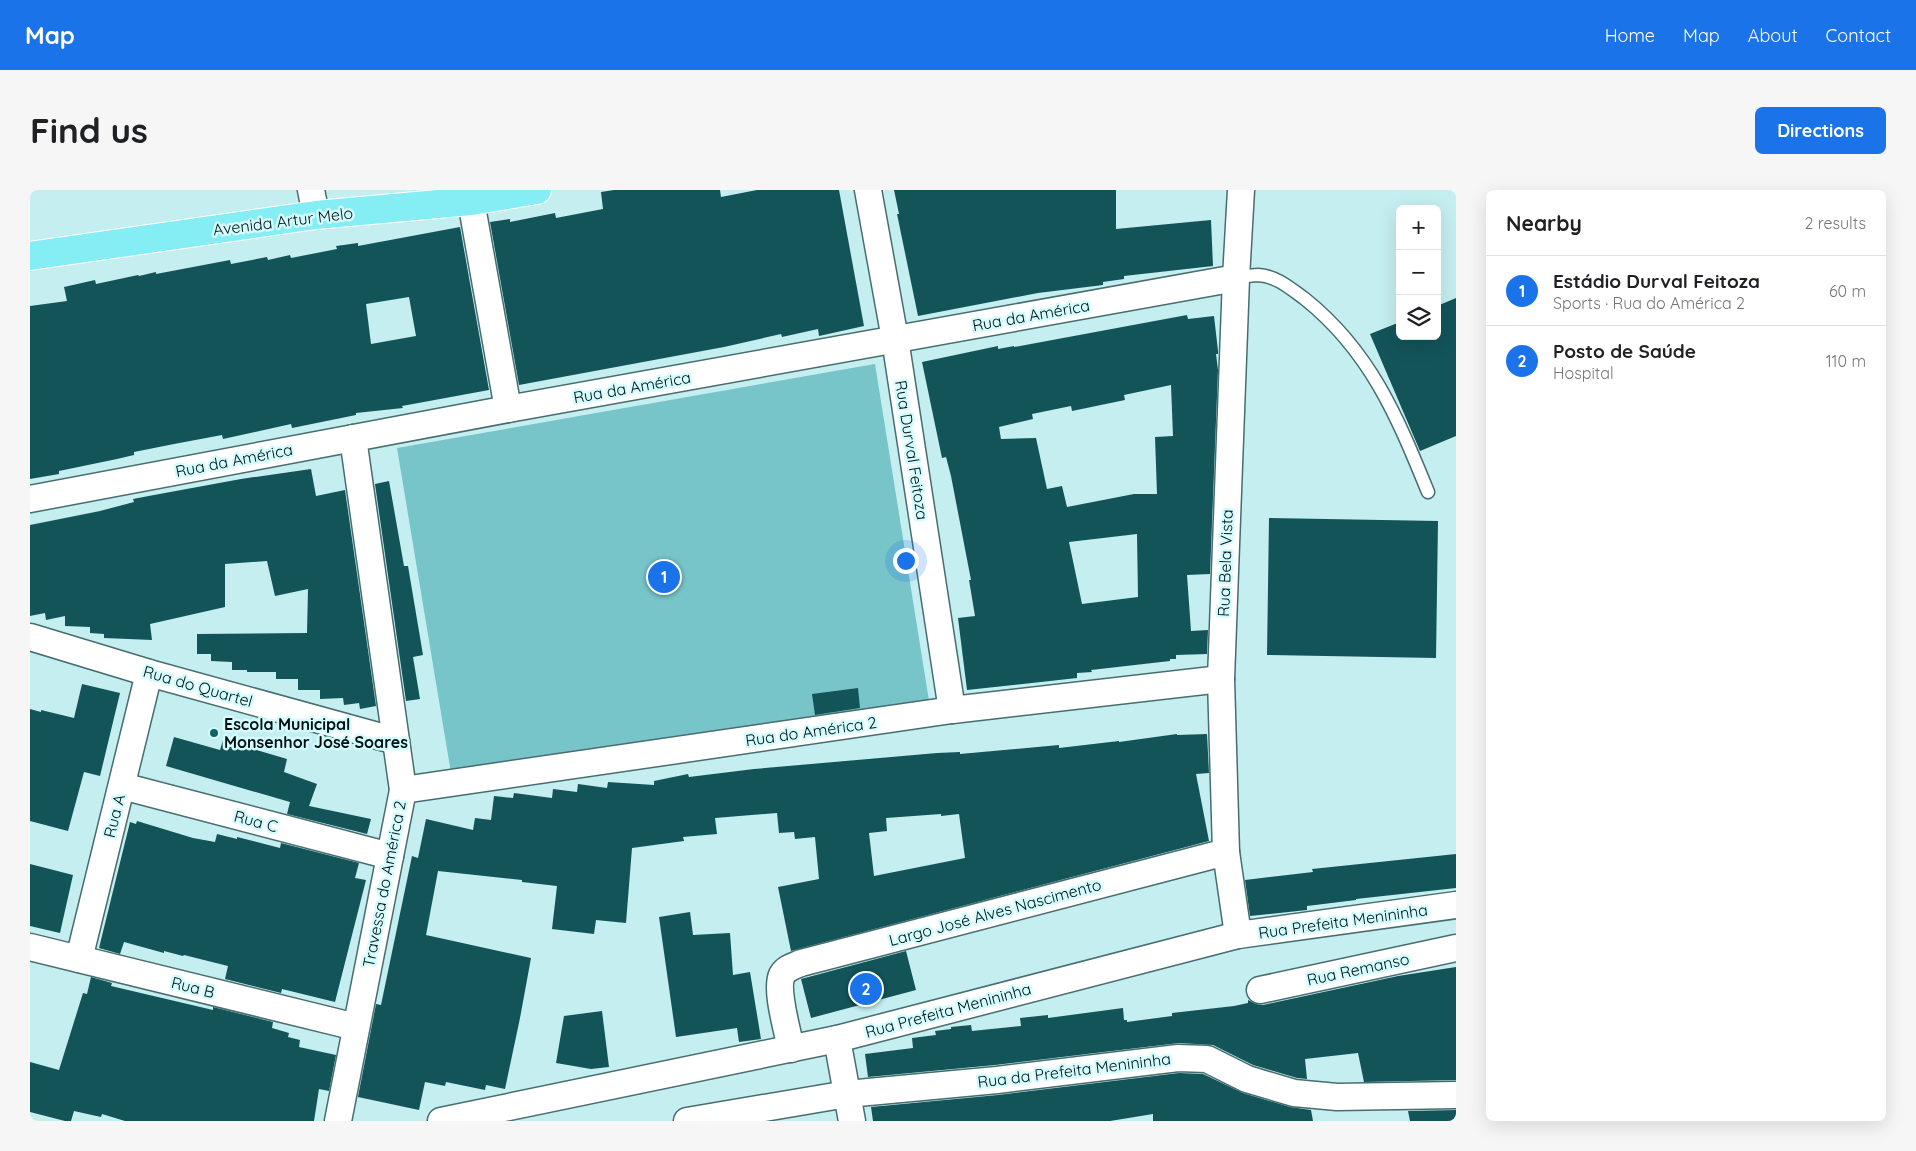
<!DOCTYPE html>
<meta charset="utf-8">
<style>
body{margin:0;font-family:Quicksand,sans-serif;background:#f6f6f6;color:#202124}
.controls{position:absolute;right:15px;top:15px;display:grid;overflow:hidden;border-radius:8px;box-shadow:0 5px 20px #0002}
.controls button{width:45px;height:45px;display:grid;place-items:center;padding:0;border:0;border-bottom:1px solid #e0e0e0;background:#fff;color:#202124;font:25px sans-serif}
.you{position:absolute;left:875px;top:370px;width:18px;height:18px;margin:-12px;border:4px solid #fff;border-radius:50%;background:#1a73e8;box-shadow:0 0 0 8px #1a73e833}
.badge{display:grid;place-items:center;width:32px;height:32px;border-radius:50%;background:#1a73e8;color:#fff;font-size:16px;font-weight:700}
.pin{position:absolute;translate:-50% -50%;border:2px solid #fff;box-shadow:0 1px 5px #0006}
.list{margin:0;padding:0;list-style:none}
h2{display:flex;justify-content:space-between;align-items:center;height:65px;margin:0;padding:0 20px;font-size:21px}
h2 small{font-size:16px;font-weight:400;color:#757577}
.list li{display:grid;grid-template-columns:32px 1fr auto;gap:15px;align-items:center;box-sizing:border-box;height:70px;padding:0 20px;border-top:1px solid #e0e0e0}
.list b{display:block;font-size:19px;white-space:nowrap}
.list p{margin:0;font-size:16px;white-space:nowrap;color:#757577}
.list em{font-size:16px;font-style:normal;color:#757577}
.icon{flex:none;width:28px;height:28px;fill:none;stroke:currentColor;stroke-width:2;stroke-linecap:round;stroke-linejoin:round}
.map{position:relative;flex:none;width:1426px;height:931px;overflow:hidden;border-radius:8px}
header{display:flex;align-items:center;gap:30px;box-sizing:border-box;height:70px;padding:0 25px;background:#1a73e8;color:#fff}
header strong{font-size:24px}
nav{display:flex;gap:28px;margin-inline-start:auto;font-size:18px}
.intro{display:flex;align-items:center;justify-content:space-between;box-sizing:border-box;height:120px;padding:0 30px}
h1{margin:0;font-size:35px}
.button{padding:12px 22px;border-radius:8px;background:#1a73e8;color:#fff;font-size:18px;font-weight:700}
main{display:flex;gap:30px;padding:0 30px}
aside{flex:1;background:#fff;border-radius:8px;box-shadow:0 5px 20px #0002}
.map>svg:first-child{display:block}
.green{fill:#77c4c9}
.building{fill:#125458;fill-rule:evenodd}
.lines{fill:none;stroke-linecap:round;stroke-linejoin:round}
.lane-casing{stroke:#476d6f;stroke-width:15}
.street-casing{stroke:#476d6f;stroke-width:29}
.primary-casing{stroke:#fff;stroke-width:30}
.lane{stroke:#fff;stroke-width:12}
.street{stroke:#fff;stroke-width:26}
.primary{stroke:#85eef4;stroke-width:28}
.poi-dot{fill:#116267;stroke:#d2fcfe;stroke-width:2}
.labels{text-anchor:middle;stroke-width:5;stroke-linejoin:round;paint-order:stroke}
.street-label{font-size:16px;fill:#031012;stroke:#d2fcfe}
.poi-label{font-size:16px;font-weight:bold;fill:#031012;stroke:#d2fcfe;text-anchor:start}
</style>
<header>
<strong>Map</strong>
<nav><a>Home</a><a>Map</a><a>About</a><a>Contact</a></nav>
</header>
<div class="intro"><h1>Find us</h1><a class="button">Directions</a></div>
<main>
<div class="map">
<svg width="1426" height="931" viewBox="0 0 1426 931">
<rect width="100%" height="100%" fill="#c5eef1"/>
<polygon class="green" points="845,174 900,517 421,583 367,258"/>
<g class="building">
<polygon points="584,0 690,0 691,7 727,0 809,0 834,136 789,146 788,139 752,147 751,144 694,157 489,195 460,32 480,29 480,32 525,23 526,28 573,19 571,2"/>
<polygon points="864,0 1086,0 1086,39 1181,30 1183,76 1094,86 1094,89 1073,92 1073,95 1008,103 888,126 867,24 869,24"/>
<path d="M430,37L459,200L372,216L373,218L326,223V225L262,238L261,234L193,249L192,245L144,254L104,262V265L87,269L29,281V284L0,289V116L37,111L34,97L65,90L66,94L108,85L109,86L126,82V84L200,70L201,74L237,67L238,70L260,65L261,68L307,59L306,56L328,53V56ZM379,107L386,146L341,154L336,114Z"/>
<polygon points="1426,108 1426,246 1390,261 1340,144 1370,132 1370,146 1407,146 1407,116"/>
<path d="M1157,125L1158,129L1184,126L1188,161V164H1186L1188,180L1180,384L1157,385L1161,441L1178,440L1177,464L1146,465V469H1140V471L1061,480L1062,482L1047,483V488L937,500L928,428L945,426L939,390H941L921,286L916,267L912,268L892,172L968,156V159L984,156V157ZM1141,195L1143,246L1125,247L1127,304H1104L1037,317L1032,296L1017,299L1006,248L971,249L969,237L1003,229L1002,224L1041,216L1042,221L1095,210L1094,205ZM1107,344L1108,407L1052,414L1039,352Z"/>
<polygon points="281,279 286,306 315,300 346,516 330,519 329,513 314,515 313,508 290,509 290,500 268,500 268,489 246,489 246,482 217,482 217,480 202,480 202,472 181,471 181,464 167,464 167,444 277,443 278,399 245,406 237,371 195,374 195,417 120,434 122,450 74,448 74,444 60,443 60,437 35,436 35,426 16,430 15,423 0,426 0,335 70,321 104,312 103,309 124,305 211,289"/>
<polygon points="359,291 374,376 378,376 393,465 383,467 390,509 376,511 345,294"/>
<polygon points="1239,328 1408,331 1406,468 1237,465"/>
<polygon points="52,494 90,503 70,586 54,582 38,641 0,631 0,519 11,522 11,520 44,528"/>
<polygon points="828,498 830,518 785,525 782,504"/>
<path d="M1147,544V545L1177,544L1179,583L1166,584L1179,651L761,761L748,697L789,689L785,647L765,649L764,642L749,643L747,623L685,628L687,644L653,647L654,651L602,658L596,733L566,730L564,744L522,739L527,696L492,692V690L408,681L396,745L501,768L490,828L475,899L456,895L455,900L416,892L415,896L395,892L389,920L328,907L346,814L351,815L382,666L388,668L396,629L443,640L445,628L461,630L464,606L483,608L484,603L522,608L523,599L547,602L548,594L577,598L578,592L624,595V591L658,584L659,587L724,579L907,563L930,562V564L1029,555V558L1089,551V552ZM911,624V626L929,624L935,668L844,686L839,643L857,641L856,628Z"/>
<polygon points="144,547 190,560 193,550 257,569 254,582 287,594 279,616 341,629 337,644 257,624 260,612 136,576"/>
<polygon points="107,631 163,648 185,652 187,644 207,649 207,647 250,658 251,653 329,673 325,688 336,690 305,812 252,799 251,803 195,789 198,776 154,765 153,766 134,761 134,763 94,752 90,764 69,758 100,632 106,634"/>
<polygon points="1426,664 1426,698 1326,709 1326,710 1277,716 1277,720 1220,726 1215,690 1283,682 1282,679"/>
<polygon points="0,674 43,685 30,743 0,736"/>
<polygon points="660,722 663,745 700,743 703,785 720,782 731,849 709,852 707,838 646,847 629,727"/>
<polygon points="876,761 886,800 781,828 771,789"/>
<polygon points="1426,777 1426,890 1334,892 1328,863 1275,869 1277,889 1267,888 1223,875 1183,855 1149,853 965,875 838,887 835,864 883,858 882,848 906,845 905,841 921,839 921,837 941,835 942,841 991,836 990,828 1018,825 1018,828 1093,818 1094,830 1097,830 1097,832 1142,826 1142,823 1204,816 1218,813 1218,810 1226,814 1233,815 1368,786"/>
<polygon points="61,787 82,793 81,796 183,820 183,817 243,832 242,838 259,843 258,847 270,850 269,857 306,865 299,901 289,899 284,931 95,931 72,924 71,927 44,921 41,931 35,931 0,922 0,872 29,880 53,803 57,804"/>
<polygon points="572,821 579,877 561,879 526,873 534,826"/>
<polygon points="1149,883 1173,884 1213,903 1260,917 1281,920 1283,931 1123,931 1123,924 1080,931 843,931 841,917 968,905"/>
<polygon points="1426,920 1426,931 1380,931 1378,921"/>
</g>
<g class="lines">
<defs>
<path id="lane" d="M1206,88C1213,87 1221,85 1228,85C1247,86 1261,99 1275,109C1340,161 1367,226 1398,302"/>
<g id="street">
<polyline points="281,0 286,25"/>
<polyline points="838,0 865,149 922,520"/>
<polyline points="441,11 478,219"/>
<polyline points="0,309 478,219 1206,88"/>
<polyline points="0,447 119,483 366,551"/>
<polyline points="92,596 360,666"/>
<polyline points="373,600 922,520 1191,489"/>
<polyline points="1208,745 1196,662 1191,489 1206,88 1211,0"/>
<polyline points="0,757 326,837"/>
<polyline points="49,769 119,483"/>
<polyline points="1230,800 1426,758"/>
<polyline points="807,849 822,931"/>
<path d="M761,859C758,842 745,800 752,785C756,778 764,776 771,773L1196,662"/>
<polyline points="308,931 373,600 323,248"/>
<polyline points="411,931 807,849 1208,745 1426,715"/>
<polyline points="657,931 817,904 967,890 1148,868 1177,869 1217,889 1264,903 1307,907 1426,905"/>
</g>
<polyline id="primary" points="0,66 286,25 441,11 507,0"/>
</defs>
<use href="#lane" class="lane-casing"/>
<use href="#street" class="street-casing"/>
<use href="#primary" class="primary-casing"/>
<use href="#lane" class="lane"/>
<use href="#street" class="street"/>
<use href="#primary" class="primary"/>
</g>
<circle class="poi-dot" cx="184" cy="543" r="5"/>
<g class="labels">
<g class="street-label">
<text transform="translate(253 31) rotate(-7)" y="6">Avenida Artur Melo</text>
<text transform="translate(1001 125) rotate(-10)" y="6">Rua da América</text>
<text transform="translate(602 197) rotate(-10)" y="6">Rua da América</text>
<text transform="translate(882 260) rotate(81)" y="6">Rua Durval Feitoza</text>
<text transform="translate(204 270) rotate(-11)" y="6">Rua da América</text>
<text transform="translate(1195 373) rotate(-88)" y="6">Rua Bela Vista</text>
<text transform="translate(168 496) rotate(16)" y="6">Rua do Quartel</text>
<text transform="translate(781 541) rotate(-8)" y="6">Rua do América 2</text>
<text transform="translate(84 626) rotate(-76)" y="6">Rua A</text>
<text transform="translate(226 631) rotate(15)" y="6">Rua C</text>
<text transform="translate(354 694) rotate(-79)" y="6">Travessa do América 2</text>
<text transform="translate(965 722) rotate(-15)" y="6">Largo José Alves Nascimento</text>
<text transform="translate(1313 731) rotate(-8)" y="6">Rua Prefeita Menininha</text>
<text transform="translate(1328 779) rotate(-12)" y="6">Rua Remanso</text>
<text transform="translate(163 797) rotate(14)" y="6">Rua B</text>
<text transform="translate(918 820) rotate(-15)" y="6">Rua Prefeita Menininha</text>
<text transform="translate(1044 880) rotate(-7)" y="6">Rua da Prefeita Menininha</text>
</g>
<g class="poi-label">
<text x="194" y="540">Escola Municipal<tspan x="194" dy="18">Monsenhor José Soares</tspan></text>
</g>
</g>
</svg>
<div class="controls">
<button>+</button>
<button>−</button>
<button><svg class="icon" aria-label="layers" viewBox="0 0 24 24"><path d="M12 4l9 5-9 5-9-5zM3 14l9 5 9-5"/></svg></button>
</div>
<div class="you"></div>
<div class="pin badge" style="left:634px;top:387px">1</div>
<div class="pin badge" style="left:836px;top:799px">2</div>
</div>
<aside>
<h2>Nearby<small>2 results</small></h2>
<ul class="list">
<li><span class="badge">1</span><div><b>Estádio Durval Feitoza</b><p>Sports · Rua do América 2</p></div><em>60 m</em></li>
<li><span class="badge">2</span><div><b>Posto de Saúde</b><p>Hospital</p></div><em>110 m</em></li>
</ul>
</aside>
</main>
